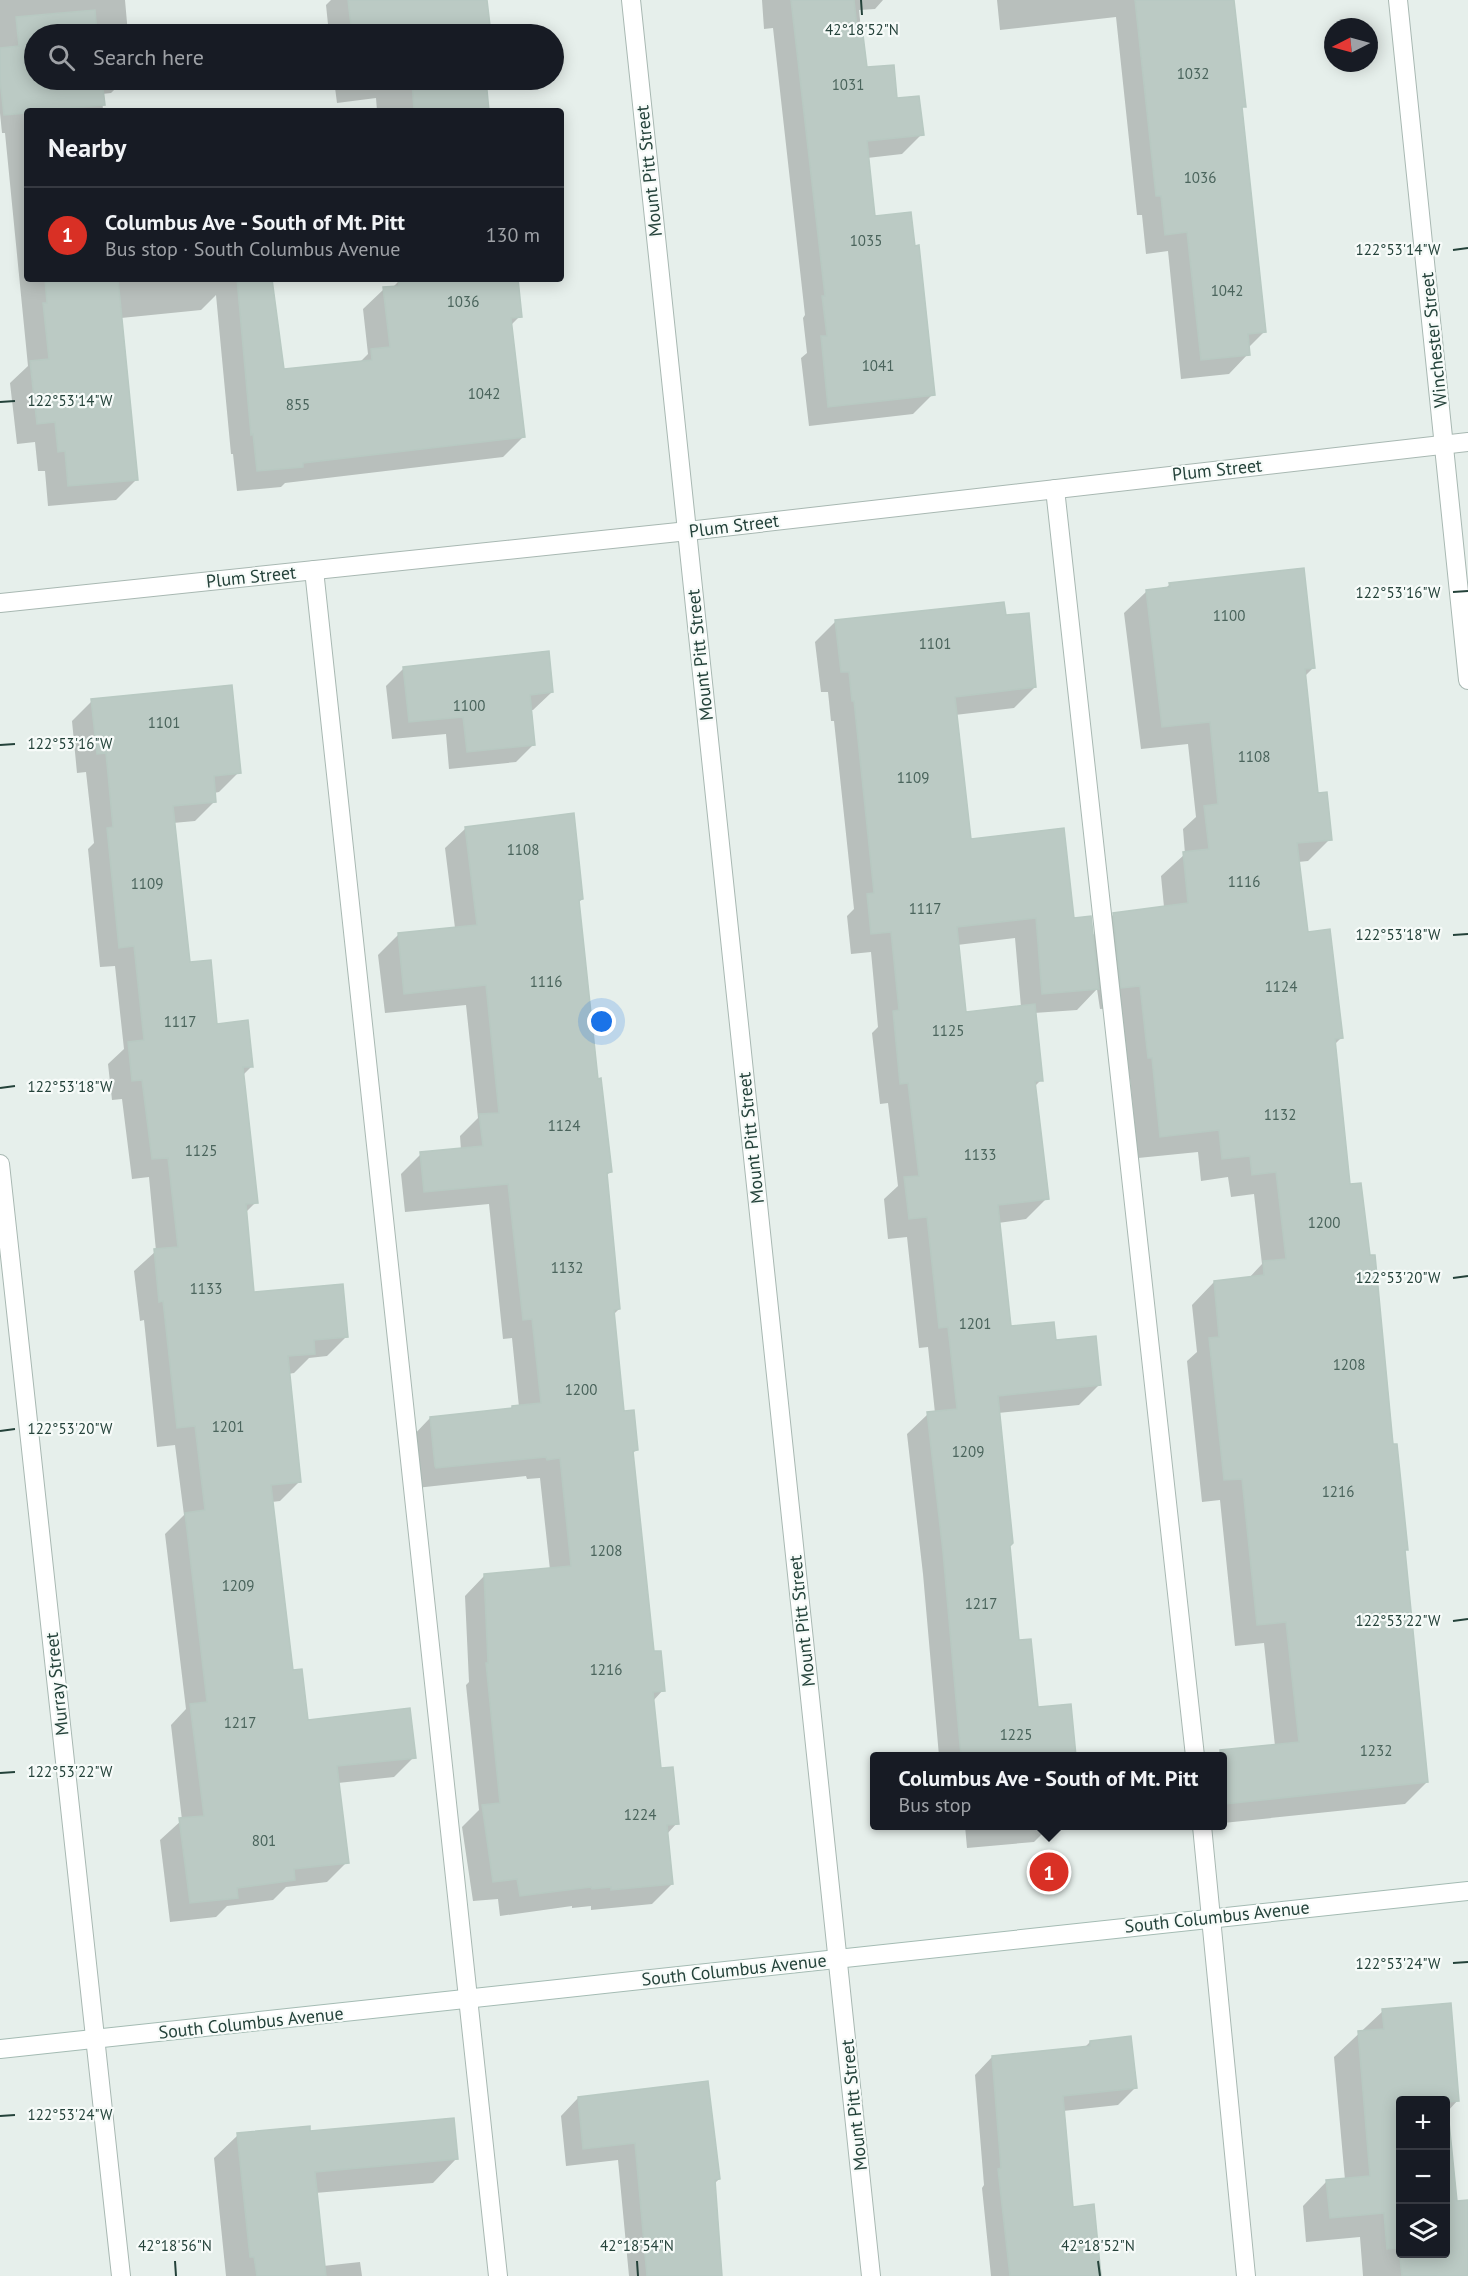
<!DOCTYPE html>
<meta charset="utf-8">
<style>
body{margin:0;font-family:"PT Sans",sans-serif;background:#242831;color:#f1f3f6}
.controls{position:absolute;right:18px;bottom:18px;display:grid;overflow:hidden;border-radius:6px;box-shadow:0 3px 15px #0003}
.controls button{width:54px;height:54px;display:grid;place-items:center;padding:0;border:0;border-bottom:2px solid #363941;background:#171b24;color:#f1f3f6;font:30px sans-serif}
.compass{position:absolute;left:1324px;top:18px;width:54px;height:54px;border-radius:50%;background:#171b24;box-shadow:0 3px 15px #0003;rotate:264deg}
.you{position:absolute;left:602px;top:1022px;width:21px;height:21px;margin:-15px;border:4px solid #fff;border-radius:50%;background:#1a73e8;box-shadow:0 0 0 9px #1a73e833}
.badge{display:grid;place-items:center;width:39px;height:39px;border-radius:50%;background:#d93025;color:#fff;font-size:20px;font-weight:700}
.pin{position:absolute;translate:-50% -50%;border:3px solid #fff;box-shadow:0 2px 6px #0006}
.popup{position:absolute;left:870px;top:1752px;width:357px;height:78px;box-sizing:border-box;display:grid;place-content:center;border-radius:6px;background:#171b24;filter:drop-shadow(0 2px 4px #0005);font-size:20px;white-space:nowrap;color:#9ea1a6}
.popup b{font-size:22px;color:#f1f3f6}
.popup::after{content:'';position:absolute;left:50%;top:100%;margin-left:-12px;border:12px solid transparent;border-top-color:#171b24}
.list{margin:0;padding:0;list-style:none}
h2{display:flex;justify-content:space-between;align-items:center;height:78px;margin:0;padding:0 24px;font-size:26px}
h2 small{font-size:20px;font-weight:400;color:#9ea1a6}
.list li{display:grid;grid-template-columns:39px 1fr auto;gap:18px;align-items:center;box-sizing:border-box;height:96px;padding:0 24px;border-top:2px solid #363941}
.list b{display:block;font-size:22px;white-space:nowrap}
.list p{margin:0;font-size:20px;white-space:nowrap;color:#9ea1a6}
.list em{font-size:20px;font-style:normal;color:#9ea1a6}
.icon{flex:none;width:33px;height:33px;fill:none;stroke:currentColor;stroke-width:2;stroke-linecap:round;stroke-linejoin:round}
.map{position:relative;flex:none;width:1468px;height:2276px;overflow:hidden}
.search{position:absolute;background:#171b24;box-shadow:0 3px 15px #0003;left:24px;top:24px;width:540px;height:66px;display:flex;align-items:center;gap:15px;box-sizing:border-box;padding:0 21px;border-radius:33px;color:#9ea1a6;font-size:22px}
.panel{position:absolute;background:#171b24;box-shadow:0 3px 15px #0003;left:24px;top:108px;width:540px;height:174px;border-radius:6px}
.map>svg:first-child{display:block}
.shadow{fill:#0003;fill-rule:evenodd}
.building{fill:#bbcac4;stroke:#b8c9c2;stroke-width:1.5;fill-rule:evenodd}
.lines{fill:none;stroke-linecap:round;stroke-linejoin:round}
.service-casing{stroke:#a8b8b2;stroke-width:20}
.minor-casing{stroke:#a8b8b2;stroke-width:20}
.secondary-casing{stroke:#a4bbb3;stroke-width:20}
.service{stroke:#fff;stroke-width:18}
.minor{stroke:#fff;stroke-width:18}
.secondary{stroke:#fff;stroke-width:18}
.ticks{fill:none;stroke:#24423a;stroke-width:2}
.labels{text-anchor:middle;stroke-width:4.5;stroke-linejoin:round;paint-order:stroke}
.number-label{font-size:15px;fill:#4a645c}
.street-label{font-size:18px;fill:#24423a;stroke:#f7fbf9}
.ticks-label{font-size:15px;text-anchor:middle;fill:#24423a;stroke:#f7fbf9;stroke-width:4.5;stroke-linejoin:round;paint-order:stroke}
</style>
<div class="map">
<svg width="1468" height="2276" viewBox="0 0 1468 2276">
<rect width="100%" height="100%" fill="#e6efeb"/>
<g class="shadow">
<polygon points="0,0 125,0 128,34 34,34 34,80 124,80 111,93 102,94 103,111 27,111 27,279 270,279 282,371 359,363 368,354 363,309 384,289 392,288 399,281 413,279 517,279 520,316 510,326 523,437 503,457 285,483 281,487 237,491 233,454 231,454 216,295 201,310 121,318 137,479 116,500 48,506 45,471 38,471 35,442 17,444 10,383 28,366 5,133 2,133 0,113"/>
<polygon points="331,0 485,0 488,27 481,34 329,34 326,5"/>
<polygon points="762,0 883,0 875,9 859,10 865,69 896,100 922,134 902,154 867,158 874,218 933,394 913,414 809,426 801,358 807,353 803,318 805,315 773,28 764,29"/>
<polygon points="997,0 1233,0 1244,106 1241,109 1264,332 1248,348 1248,354 1229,374 1181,379 1168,251 1146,254 1142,215 1137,215 1116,17 1000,30"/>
<polygon points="334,80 485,80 488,111 377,111 376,98 337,103"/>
<path d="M1170,584L1314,667L1304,677L1316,795L1330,839L1308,861L1298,862L1306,934L1341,1038L1334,1045L1349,1186L1392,1446L1407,1549L1403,1552L1427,1782L1405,1804L1223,1823V1756H1216L1220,1752L1275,1746L1264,1643L1235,1646L1220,1500L1202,1502L1187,1361L1197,1352L1192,1305L1214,1282L1248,1279L1262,1264L1254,1194L1231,1197L1228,1177L1201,1181L1198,1152L1138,1158L1130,1079L1126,1080L1118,1008L1100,1009L1097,989L1077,1010L1034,1013L1041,1080L1034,1087L1047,1198L1026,1219L998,1223L1009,1328L1055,1342L1100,1384L1079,1405L998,1413L1017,1642L1037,1708L1074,1755L1072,1756H939L923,1574L907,1434L928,1414L935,1413L928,1347L919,1348L907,1237L888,1239L884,1199L898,1186L888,1103L880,1104L872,1033L878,1027L871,952L851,954L847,916L854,909L834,721H831L828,692H821L815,642L836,621L1004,617L1035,687L1014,708L955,715L970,841L1073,920L1092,936L1114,914L1164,907L1161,876L1185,854L1183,829L1196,817L1188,744L1141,749L1124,613L1147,591L1165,589ZM1015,938L1021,1007L964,1013L957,945Z"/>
<polygon points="404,668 552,692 533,710 530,710 534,744 516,762 449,769 446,734 392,739 386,686"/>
<polygon points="92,701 239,772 219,792 214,793 215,801 195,821 173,823 189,964 216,1025 252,1066 243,1075 256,1202 246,1212 253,1294 347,1336 327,1356 309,1358 294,1373 288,1374 300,1481 280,1501 272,1502 292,1671 307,1722 414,1757 394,1777 338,1783 347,1862 327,1882 286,1887 273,1900 227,1906 216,1917 170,1922 160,1840 182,1820 171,1725 186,1709 165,1534 184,1515 175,1445 157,1447 144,1320 140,1321 134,1271 156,1251 149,1177 132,1179 122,1099 112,1100 108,1064 124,1049 115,966 100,967 88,849 94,843 86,772 77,773 72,721"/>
<polygon points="466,828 582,899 578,903 597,1080 610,1172 606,1176 619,1309 613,1315 623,1412 636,1450 632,1454 653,1653 663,1690 653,1701 660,1769 677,1823 667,1834 672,1884 652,1904 591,1910 591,1906 572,1908 572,1906 500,1916 498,1899 473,1901 462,1827 479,1810 466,1685 469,1682 465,1596 485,1575 550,1570 540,1478 527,1479 526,1476 416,1488 410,1439 430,1418 510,1410 512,1407 519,1407 512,1338 503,1339 489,1204 405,1212 401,1174 421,1154 461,1150 460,1136 478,1118 466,1005 385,1013 378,955 399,934 455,928 445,848"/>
<polygon points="965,1826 1050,1826 1034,1842 967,1848"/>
<path d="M1383,2011L1458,2100L1447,2112L1455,2203L1468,2202V2276H1363L1360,2237L1306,2242L1303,2206L1327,2181L1345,2180L1334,2057ZM1400,2100H1446V2254H1400Z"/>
<polygon points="1090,2042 1136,2087 1118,2105 1063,2111 1072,2209 1100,2276 991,2276 982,2188 984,2185 975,2075 992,2057 1084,2048"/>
<polygon points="578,2098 719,2179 714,2184 721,2276 629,2276 618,2160 566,2166 561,2116"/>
<polygon points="309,2133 456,2159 433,2183 315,2193 323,2266 360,2262 362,2276 226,2276 214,2158 238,2135"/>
</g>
<g class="building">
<polygon points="348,0 487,0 491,34 352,34"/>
<polygon points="791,0 854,0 857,28 862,27 867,67 894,65 897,98 919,96 924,135 867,141 875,216 911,212 915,246 919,245 935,395 828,407 821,336 827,336 822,296 825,296"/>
<polygon points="1135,0 1234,0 1246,107 1242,107 1266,332 1248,334 1250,355 1201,360 1187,232 1165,235 1161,196 1156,196"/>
<polygon points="95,10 97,34 34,34 34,80 102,80 105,105 27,111 27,113 4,115 0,80 0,48 19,46 16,17"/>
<polygon points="412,80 486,80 489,111 414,111"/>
<polygon points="45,279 118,279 138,480 68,486 65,451 58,452 55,422 37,424 30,361 49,359 43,303 47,303"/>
<polygon points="237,279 272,279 284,369 372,360 371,349 390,347 383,287 399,286 398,279 518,279 522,317 511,318 525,437 303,463 303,467 257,471 253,434 251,435"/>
<polygon points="1304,568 1315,668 1305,669 1318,793 1327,792 1332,840 1297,843 1308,932 1330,929 1343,1038 1335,1039 1350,1184 1361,1183 1370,1255 1375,1255 1393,1444 1397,1444 1408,1550 1405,1550 1428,1782 1225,1804 1223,1756 1220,1756 1220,1750 1299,1742 1286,1622 1257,1625 1242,1479 1224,1480 1209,1338 1219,1337 1214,1281 1264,1275 1263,1261 1286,1259 1276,1172 1252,1175 1250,1156 1222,1159 1219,1130 1160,1137 1152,1058 1148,1058 1140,986 1121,988 1113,913 1188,903 1183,852 1209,849 1204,806 1218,804 1210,722 1162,727 1146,590 1170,587 1169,583"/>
<polygon points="1004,602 1006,615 1029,613 1036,687 955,697 971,839 1064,828 1074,918 1091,916 1099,989 1042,994 1036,918 957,927 966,1012 1035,1004 1043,1081 1035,1081 1049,1199 998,1205 1011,1326 1054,1322 1056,1340 1096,1336 1101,1385 998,1396 1013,1543 1010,1546 1019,1640 1031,1639 1038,1707 1071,1704 1076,1756 980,1756 980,1754 961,1756 943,1552 927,1412 957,1409 948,1327 939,1328 927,1217 909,1219 904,1177 919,1176 908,1083 900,1084 893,1011 899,1010 891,932 871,934 867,894 874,893 854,701 852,701 849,672 841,672 835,620"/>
<polygon points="549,651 553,692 530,695 535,745 467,752 463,717 409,722 403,667"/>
<polygon points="232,685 241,773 214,776 216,802 173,806 190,962 211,960 217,1024 248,1020 253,1067 243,1067 258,1203 246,1204 254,1292 343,1284 348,1337 314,1340 315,1354 288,1356 301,1482 271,1485 293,1670 302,1669 308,1720 410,1708 416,1758 337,1766 349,1863 294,1869 295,1880 237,1888 238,1898 190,1903 179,1818 204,1816 190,1704 207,1702 185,1513 205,1510 195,1426 177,1428 163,1301 159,1302 154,1249 178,1247 168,1158 152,1159 142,1080 132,1081 128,1042 144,1040 134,946 119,948 107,828 113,827 106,753 97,754 91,699"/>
<polygon points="574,813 583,899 579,900 598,1079 601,1078 612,1172 607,1173 620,1309 614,1310 624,1411 634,1410 638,1450 633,1451 654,1651 661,1651 665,1691 653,1692 661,1768 673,1767 679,1824 667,1825 673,1884 611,1890 611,1887 592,1889 591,1887 520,1896 517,1879 493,1882 482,1805 500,1803 486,1663 488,1663 484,1574 571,1566 560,1458 547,1460 546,1457 436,1468 435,1466 430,1417 512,1408 512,1406 541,1403 532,1319 523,1320 508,1184 424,1192 420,1152 483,1146 479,1114 499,1113 486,985 404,994 398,933 477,925 465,827"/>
<path d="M1451,2003L1459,2101L1447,2102L1457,2201L1468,2200V2276H1402L1399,2248L1387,2249L1384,2213L1330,2218L1326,2180L1370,2176L1358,2031L1384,2029L1382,2009ZM1401,2100H1446V2253H1401Z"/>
<polygon points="1131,2036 1137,2088 1063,2096 1073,2207 1094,2204 1101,2276 1010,2276 998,2169 1001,2168 992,2056 1090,2046 1090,2041"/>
<polygon points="708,2081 720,2179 715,2180 722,2276 647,2276 635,2143 583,2149 578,2097"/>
<polygon points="454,2118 458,2159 315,2172 326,2276 257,2276 254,2257 250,2257 237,2133 310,2126 310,2131"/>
</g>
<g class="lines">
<defs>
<g id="service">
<polyline points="1055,489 1195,1756"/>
<polyline points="314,570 498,2276"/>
<polyline points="1202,1826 1246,2276"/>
</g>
<g id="minor">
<polyline points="631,0 871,2276"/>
<polyline points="1398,0 1468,680"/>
<polyline points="0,603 688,531 1468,442"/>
<polyline points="0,1164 121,2276"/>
</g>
<polyline id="secondary" points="0,2049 1468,1891"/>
</defs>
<use href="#service" class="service-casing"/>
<use href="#minor" class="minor-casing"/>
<use href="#secondary" class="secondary-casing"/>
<use href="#service" class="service"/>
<use href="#minor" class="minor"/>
<use href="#secondary" class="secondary"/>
</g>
<path class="ticks" d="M861,0L862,15M1453,250L1468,248M0,402L15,401M1453,592L1468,591M0,745L15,744M1453,935L1468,934M0,1088L15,1086M1453,1278L1468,1276M0,1431L15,1429M1453,1621L1468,1619M0,1773L15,1772M1453,1963L1468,1962M0,2116L15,2115M175,2261L176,2276M637,2261L638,2276M1098,2261L1100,2276"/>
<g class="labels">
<g class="number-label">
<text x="1193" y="79">1032</text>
<text x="848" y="90">1031</text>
<text x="1200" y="183">1036</text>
<text x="866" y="246">1035</text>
<text x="1227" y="296">1042</text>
<text x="463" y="307">1036</text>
<text x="878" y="371">1041</text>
<text x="484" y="399">1042</text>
<text x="298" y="410">855</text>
<text x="1229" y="621">1100</text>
<text x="935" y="649">1101</text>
<text x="469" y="711">1100</text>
<text x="164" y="728">1101</text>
<text x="1254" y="762">1108</text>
<text x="913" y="783">1109</text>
<text x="523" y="855">1108</text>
<text x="1244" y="887">1116</text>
<text x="147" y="889">1109</text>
<text x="925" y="914">1117</text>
<text x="546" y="987">1116</text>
<text x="1281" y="992">1124</text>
<text x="180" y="1027">1117</text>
<text x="948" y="1036">1125</text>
<text x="1280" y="1120">1132</text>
<text x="564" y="1131">1124</text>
<text x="201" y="1156">1125</text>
<text x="980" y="1160">1133</text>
<text x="1324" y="1228">1200</text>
<text x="567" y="1273">1132</text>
<text x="206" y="1294">1133</text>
<text x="975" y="1329">1201</text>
<text x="1349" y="1370">1208</text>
<text x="581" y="1395">1200</text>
<text x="228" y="1432">1201</text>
<text x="968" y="1457">1209</text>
<text x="1338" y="1497">1216</text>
<text x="606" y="1556">1208</text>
<text x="238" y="1591">1209</text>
<text x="981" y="1609">1217</text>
<text x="606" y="1675">1216</text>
<text x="240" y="1728">1217</text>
<text x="1016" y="1740">1225</text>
<text x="1376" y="1756">1232</text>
<text x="640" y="1820">1224</text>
<text x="264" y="1846">801</text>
</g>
<g class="street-label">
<text transform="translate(649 171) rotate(-96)" y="6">Mount Pitt Street</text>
<text transform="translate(1434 340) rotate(-96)" y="6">Winchester Street</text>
<text transform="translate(1217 470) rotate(-6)" y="6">Plum Street</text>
<text transform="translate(734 526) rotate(-7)" y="6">Plum Street</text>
<text transform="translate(251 577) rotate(-6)" y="6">Plum Street</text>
<text transform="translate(700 655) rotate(-96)" y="6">Mount Pitt Street</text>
<text transform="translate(751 1138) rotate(-96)" y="6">Mount Pitt Street</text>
<text transform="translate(802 1621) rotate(-96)" y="6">Mount Pitt Street</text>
<text transform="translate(57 1684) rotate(-96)" y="6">Murray Street</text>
<text transform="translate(1217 1917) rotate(-6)" y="6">South Columbus Avenue</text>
<text transform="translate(734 1970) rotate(-6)" y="6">South Columbus Avenue</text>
<text transform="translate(251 2023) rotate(-6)" y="6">South Columbus Avenue</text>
<text transform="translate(854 2105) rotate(-96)" y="6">Mount Pitt Street</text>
</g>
</g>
<g class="ticks-label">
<text x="862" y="35">42°18'52"N</text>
<text x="1398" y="255">122°53'14"W</text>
<text x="70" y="406">122°53'14"W</text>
<text x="1398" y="598">122°53'16"W</text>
<text x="70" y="749">122°53'16"W</text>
<text x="1398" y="940">122°53'18"W</text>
<text x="70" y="1092">122°53'18"W</text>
<text x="1398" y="1283">122°53'20"W</text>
<text x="70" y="1434">122°53'20"W</text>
<text x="1398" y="1626">122°53'22"W</text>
<text x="70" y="1777">122°53'22"W</text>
<text x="1398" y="1969">122°53'24"W</text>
<text x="70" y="2120">122°53'24"W</text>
<text x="175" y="2251">42°18'56"N</text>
<text x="637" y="2251">42°18'54"N</text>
<text x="1098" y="2251">42°18'52"N</text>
</g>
</svg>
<div class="controls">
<button>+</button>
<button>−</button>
<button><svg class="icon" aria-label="layers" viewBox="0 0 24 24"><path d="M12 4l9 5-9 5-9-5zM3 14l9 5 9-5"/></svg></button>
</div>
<svg class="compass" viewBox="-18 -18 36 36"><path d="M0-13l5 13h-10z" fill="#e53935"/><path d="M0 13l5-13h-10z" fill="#9ea1a6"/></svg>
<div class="you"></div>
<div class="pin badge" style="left:1049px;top:1872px">1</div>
<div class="popup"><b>Columbus Ave - South of Mt. Pitt</b>Bus stop</div>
<div class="search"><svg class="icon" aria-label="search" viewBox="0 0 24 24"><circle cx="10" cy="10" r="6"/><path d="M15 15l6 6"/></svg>Search here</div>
<section class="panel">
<h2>Nearby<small></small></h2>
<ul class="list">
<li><span class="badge">1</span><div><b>Columbus Ave - South of Mt. Pitt</b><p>Bus stop · South Columbus Avenue</p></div><em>130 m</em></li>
</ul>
</section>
</div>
